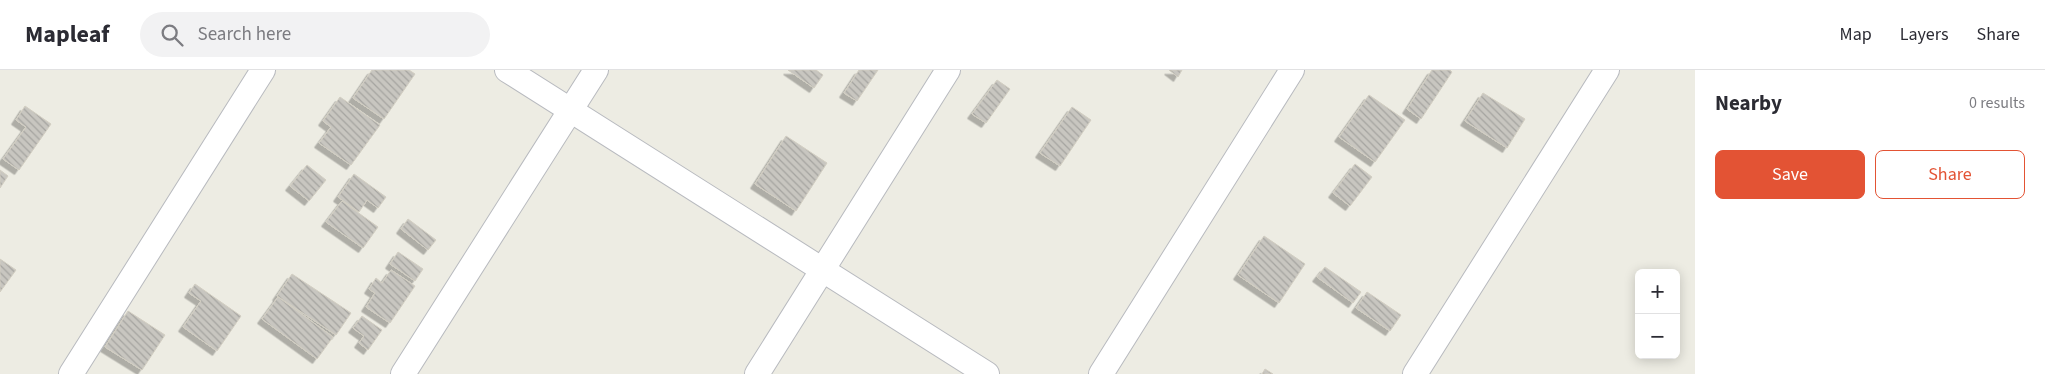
<!DOCTYPE html>
<meta charset="utf-8">
<style>
body{margin:0;font-family:"Source Sans 3",sans-serif;background:#f2f2f3;color:#2b2b33}
.controls{position:absolute;right:15px;bottom:15px;display:grid;overflow:hidden;border-radius:8px;box-shadow:0 2px 12px #0003}
.controls button{width:45px;height:45px;display:grid;place-items:center;padding:0;border:0;border-bottom:1px solid #e1e1e2;background:#fff;color:#2b2b33;font:25px sans-serif}
.list{margin:0;padding:0;list-style:none}
h2{display:flex;justify-content:space-between;align-items:center;height:65px;margin:0;padding:0 20px;font-size:21px}
h2 small{font-size:16px;font-weight:400;color:#7c7c81}
.actions{display:flex;gap:10px;padding:15px 20px}
.actions a{flex:1;padding:11px 0;border:1px solid #e35334;border-radius:8px;text-align:center;font-size:18px;color:#e35334}
.actions .main{background:#e35334;color:#fff}
.icon{flex:none;width:28px;height:28px;fill:none;stroke:currentColor;stroke-width:2;stroke-linecap:round;stroke-linejoin:round}
.map{position:relative;flex:none;width:1695px;height:304px;overflow:hidden}
header{display:flex;align-items:center;gap:30px;box-sizing:border-box;height:70px;padding:0 25px;background:#fff;border-bottom:1px solid #e1e1e2}
header strong{font-size:24px}
nav{display:flex;gap:28px;margin-inline-start:auto;font-size:18px}
.search{width:350px;height:45px;background:#f2f2f3;display:flex;align-items:center;gap:12px;box-sizing:border-box;padding:0 18px;border-radius:28px;color:#7c7c81;font-size:19px}
main{display:flex}
aside{flex:1;background:#fff}
.map>svg:first-child{display:block}
.building{fill:url(#building-back-hatch);stroke:#d2cec2;filter:url(#shadow)}
.lines{fill:none;stroke-linecap:round;stroke-linejoin:round}
.street-casing{stroke:#b8babf;stroke-width:26}
.street{stroke:#fff;stroke-width:24}
</style>
<header>
<strong>Mapleaf</strong>
<div class="search"><svg class="icon" aria-label="search" viewBox="0 0 24 24"><circle cx="10" cy="10" r="6"/><path d="M15 15l6 6"/></svg>Search here</div>
<nav><a>Map</a><a>Layers</a><a>Share</a></nav>
</header>
<main>
<div class="map">
<svg width="1695" height="304" viewBox="0 0 1695 304">
<defs>
<pattern id="building-back-hatch" width="6" height="6" patternUnits="userSpaceOnUse" patternTransform="scale(1.25)"><rect width="6" height="6" fill="#c8c6c0"/><path d="M-1 5l2 2M0 0l6 6M5-1l2 2" fill="none" stroke="#a5a4a0"/></pattern>
<filter id="shadow"><feDropShadow dx="-4.5" dy="4.5" stdDeviation="0" flood-color="#0004"/></filter>
</defs>
<rect width="100%" height="100%" fill="#edece3"/>
<g class="building">
<polygon points="372,0 409,0 415,4 384,49 353,28"/>
<polygon points="788,0 816,0 823,5 814,18"/>
<polygon points="859,0 878,0 857,31 844,23"/>
<polygon points="1169,0 1182,0 1178,7"/>
<polygon points="1432,0 1450,0 1452,2 1421,49 1407,39"/>
<polygon points="997,10 1010,19 986,53 972,44"/>
<polygon points="1483,23 1525,49 1507,78 1465,51"/>
<polygon points="1369,25 1405,50 1375,92 1339,67"/>
<polygon points="340,27 380,55 351,95 319,73 331,57 323,51"/>
<polygon points="25,36 51,54 19,100 3,89 26,57 16,50"/>
<polygon points="1072,37 1091,50 1060,96 1040,83"/>
<polygon points="786,66 827,93 796,141 755,114"/>
<polygon points="1355,94 1372,107 1350,136 1333,123"/>
<polygon points="307,95 326,110 309,131 290,116"/>
<polygon points="0,100 8,106 0,118"/>
<polygon points="354,104 386,127 378,138 367,130 359,142 338,127"/>
<polygon points="342,131 378,157 363,178 326,152"/>
<polygon points="408,149 436,170 428,180 401,159"/>
<polygon points="1264,166 1305,194 1279,233 1238,205"/>
<polygon points="398,182 423,199 415,211 390,194"/>
<polygon points="0,189 16,200 0,222"/>
<polygon points="1325,197 1361,222 1353,233 1317,207"/>
<polygon points="391,200 415,216 390,253 366,237 375,223 369,219 376,208 382,213"/>
<polygon points="292,204 351,243 336,265 277,226"/>
<polygon points="195,214 241,246 217,281 183,257 201,231 189,223"/>
<polygon points="1367,222 1401,245 1390,261 1356,238"/>
<polygon points="278,227 333,267 317,289 262,249"/>
<polygon points="128,241 165,265 142,300 105,277"/>
<polygon points="362,246 382,260 368,280 359,273 364,266 353,258"/>
<polygon points="1265,299 1273,304 1262,304"/>
</g>
<g class="lines">
<defs>
<g id="street">
<polyline points="507,0 987,304"/>
<polyline points="71,304 263,0"/>
<polyline points="403,304 596,0"/>
<polyline points="757,304 948,0"/>
<polyline points="1101,304 1292,0"/>
<polyline points="1415,304 1607,0"/>
</g>
</defs>
<use href="#street" class="street-casing"/>
<use href="#street" class="street"/>
</g>
</svg>
<div class="controls">
<button>+</button>
<button>−</button>
</div>
</div>
<aside>
<h2>Nearby<small>0 results</small></h2>
<ul class="list">
</ul>
<div class="actions"><a class="main">Save</a><a>Share</a></div>
</aside>
</main>
